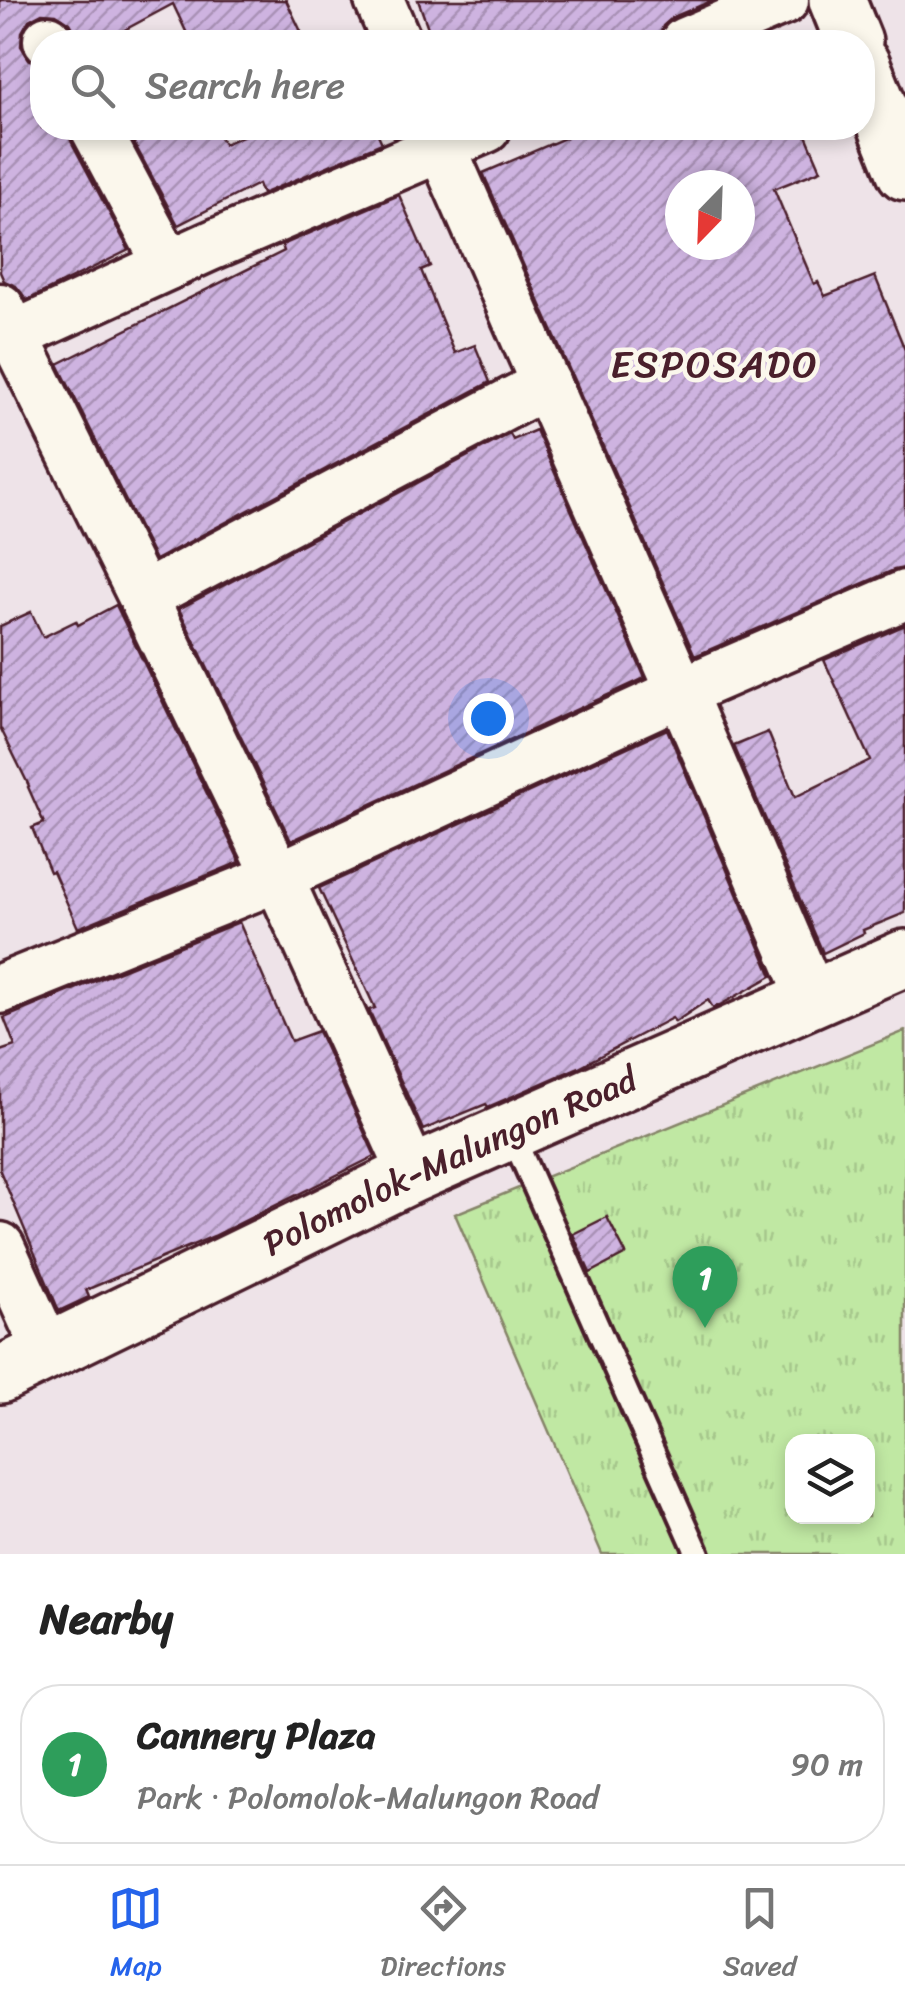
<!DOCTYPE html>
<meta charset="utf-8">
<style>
body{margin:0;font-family:Sriracha,sans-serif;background:#f6f6f6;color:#222}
.controls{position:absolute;right:30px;bottom:30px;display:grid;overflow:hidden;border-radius:20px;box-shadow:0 5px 15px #0003}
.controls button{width:90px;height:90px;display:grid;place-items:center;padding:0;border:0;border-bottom:2px solid #e0e0e0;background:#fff;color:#222;font:50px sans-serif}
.compass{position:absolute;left:665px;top:170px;width:90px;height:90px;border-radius:50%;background:#fff;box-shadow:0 5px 15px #0003;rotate:203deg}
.you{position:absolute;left:488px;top:718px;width:35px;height:35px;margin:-25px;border:8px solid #fff;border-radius:50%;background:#1a73e8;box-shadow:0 0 0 15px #1a73e833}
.badge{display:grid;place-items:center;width:65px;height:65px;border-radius:50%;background:#2563eb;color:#fff;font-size:32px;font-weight:700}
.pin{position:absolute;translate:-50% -82px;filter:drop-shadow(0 2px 5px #0008)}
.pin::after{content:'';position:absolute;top:52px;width:35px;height:30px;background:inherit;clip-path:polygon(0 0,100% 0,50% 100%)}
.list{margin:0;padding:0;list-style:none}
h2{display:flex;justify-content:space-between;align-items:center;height:130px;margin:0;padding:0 40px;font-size:42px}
h2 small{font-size:32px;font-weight:400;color:#767676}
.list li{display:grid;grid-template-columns:65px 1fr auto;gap:30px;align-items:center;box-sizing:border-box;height:160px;margin:0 20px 20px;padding:0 20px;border:2px solid #e0e0e0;border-radius:40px}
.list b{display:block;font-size:38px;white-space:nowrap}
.list p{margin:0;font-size:32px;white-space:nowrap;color:#767676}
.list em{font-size:32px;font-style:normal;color:#767676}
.icon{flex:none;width:55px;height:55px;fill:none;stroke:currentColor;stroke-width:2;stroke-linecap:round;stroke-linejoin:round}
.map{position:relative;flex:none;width:905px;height:1554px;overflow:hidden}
.search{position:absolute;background:#fff;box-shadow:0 5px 15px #0003;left:30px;right:30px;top:30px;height:110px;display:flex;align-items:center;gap:25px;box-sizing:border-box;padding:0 35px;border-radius:40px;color:#767676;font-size:38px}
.sheet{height:310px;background:#fff}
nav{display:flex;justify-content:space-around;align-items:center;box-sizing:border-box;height:140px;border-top:2px solid #e0e0e0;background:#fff;font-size:28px;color:#767676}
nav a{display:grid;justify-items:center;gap:5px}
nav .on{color:#2563eb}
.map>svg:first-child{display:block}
.park{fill:url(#park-tufts);stroke:#858467;stroke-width:2.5;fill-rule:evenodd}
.building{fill:url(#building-hatch);stroke:#4a1f2b;stroke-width:2.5;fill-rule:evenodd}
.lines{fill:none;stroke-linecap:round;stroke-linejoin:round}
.service-casing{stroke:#4a1f2b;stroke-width:30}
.minor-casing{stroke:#4a1f2b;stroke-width:55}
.secondary-casing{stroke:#4a1f2b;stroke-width:62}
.service{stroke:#fbf7ec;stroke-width:22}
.minor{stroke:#fbf7ec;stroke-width:48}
.secondary{stroke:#fbf7ec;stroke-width:55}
.labels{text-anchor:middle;stroke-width:9;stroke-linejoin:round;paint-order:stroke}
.street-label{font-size:35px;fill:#4a1f2b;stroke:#fbf7ec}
.neighbourhood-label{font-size:38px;letter-spacing:2.5px;fill:#4a1f2b;stroke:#fbf7ec}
</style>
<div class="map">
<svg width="905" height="1554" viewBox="0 0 905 1554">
<defs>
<pattern id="park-tufts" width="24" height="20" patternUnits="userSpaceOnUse" patternTransform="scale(2.5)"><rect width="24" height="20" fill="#c0e8a3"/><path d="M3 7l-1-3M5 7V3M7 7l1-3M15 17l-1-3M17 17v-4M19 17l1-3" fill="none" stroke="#a6c78c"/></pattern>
<pattern id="building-hatch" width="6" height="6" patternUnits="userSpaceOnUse" patternTransform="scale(2.5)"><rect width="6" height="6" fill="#ceb3e0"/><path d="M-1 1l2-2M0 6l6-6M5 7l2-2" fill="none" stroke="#a991b6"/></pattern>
</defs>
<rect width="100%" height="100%" fill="#eee3e8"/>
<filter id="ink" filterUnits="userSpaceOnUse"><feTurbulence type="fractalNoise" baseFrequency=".01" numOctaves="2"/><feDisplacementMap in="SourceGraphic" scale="20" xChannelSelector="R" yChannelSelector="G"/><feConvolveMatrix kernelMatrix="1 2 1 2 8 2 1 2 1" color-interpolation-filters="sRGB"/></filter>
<g filter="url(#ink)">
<path class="park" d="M905,1031V1554H602L455,1214ZM792,1442H868V1516H792Z"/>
<g class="building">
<polygon points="0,0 286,0 306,42 191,42 173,4 102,42 77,42 76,34 70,23 56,14 42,13 29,20 22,32 21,46 29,59 42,68 42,128 68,128 71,141 129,250 27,300 16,286 4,281 0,272"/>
<polygon points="418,0 714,0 673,17 663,26 658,42 433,42"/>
<polygon points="126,128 215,128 224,144 261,128 375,128 382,143 262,194 258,184 178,225"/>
<path d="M588,128H803L821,170L774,189L814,284L818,282L825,296L875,276L905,350V568L894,570L695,656L483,173ZM680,185H740V245H680Z"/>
<polygon points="399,195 430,266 421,270 455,353 475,345 490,382 155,560 58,364 284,251 282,245"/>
<polygon points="536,430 645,678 291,841 179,609 510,434 513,440"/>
<polygon points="116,605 240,862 78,928 53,871 50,872 32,828 44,823 28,787 29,786 0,727 0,626 31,612 43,637 76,621 78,625"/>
<polygon points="905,625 905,913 863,930 864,933 823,953 734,746 768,732 795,797 870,760 824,660"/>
<polygon points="667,729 772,976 720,1005 713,1008 708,1000 675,1022 672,1018 577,1068 488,1107 486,1104 423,1130 369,1010 375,1008 319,888"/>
<polygon points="239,922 291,1041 318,1031 375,1156 214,1236 86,1290 89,1297 59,1311 0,1171 0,1051 15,1046 4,1018"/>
<polygon points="607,1217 626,1254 590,1273 573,1234"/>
</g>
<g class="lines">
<defs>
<polyline id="service" points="510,1130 698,1554"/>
<g id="minor">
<polyline points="379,0 397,42"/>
<polyline points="48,40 50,42"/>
<polyline points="685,42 784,0"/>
<polyline points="95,128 168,265"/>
<polyline points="433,128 681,692 812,998"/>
<polyline points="0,308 143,597 278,877 413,1174"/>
<polyline points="13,336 208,247 486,128"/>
<polyline points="143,597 546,384"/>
<polyline points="0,989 278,877 681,692 905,595"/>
<polyline points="0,1247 48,1353"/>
</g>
<g id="secondary">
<polyline points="837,0 854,42"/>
<polyline points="862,65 905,172"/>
<path id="s1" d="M0,1375L413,1174L905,958"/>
</g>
</defs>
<use href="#service" class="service-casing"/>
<use href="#minor" class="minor-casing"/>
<use href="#secondary" class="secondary-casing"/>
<use href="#service" class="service"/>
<use href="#minor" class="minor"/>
<use href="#secondary" class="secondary"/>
</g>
</g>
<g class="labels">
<g class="street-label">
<text dy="12" stroke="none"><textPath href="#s1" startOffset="498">Polomolok-Malungon Road</textPath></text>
</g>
<g class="neighbourhood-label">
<text x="715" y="377">ESPOSADO</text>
</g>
</g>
</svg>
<div class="controls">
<button><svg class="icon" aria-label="layers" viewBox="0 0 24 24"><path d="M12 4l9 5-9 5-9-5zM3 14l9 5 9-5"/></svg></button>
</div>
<svg class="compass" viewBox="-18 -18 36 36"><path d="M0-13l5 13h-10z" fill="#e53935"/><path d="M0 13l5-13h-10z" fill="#767676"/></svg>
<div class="you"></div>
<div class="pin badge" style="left:705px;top:1328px;background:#2e9e5b">1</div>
<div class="search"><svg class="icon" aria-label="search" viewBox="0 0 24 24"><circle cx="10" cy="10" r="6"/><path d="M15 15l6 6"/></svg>Search here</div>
</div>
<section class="sheet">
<h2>Nearby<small></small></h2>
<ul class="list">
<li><span class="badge" style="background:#2e9e5b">1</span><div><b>Cannery Plaza</b><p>Park · Polomolok-Malungon Road</p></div><em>90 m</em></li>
</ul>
</section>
<nav>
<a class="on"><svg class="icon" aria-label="map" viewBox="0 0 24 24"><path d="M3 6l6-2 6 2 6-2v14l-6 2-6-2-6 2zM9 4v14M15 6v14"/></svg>Map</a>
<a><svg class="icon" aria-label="directions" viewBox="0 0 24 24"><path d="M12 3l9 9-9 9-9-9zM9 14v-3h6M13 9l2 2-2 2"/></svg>Directions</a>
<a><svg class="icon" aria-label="saved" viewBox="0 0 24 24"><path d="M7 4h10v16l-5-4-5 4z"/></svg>Saved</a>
</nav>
